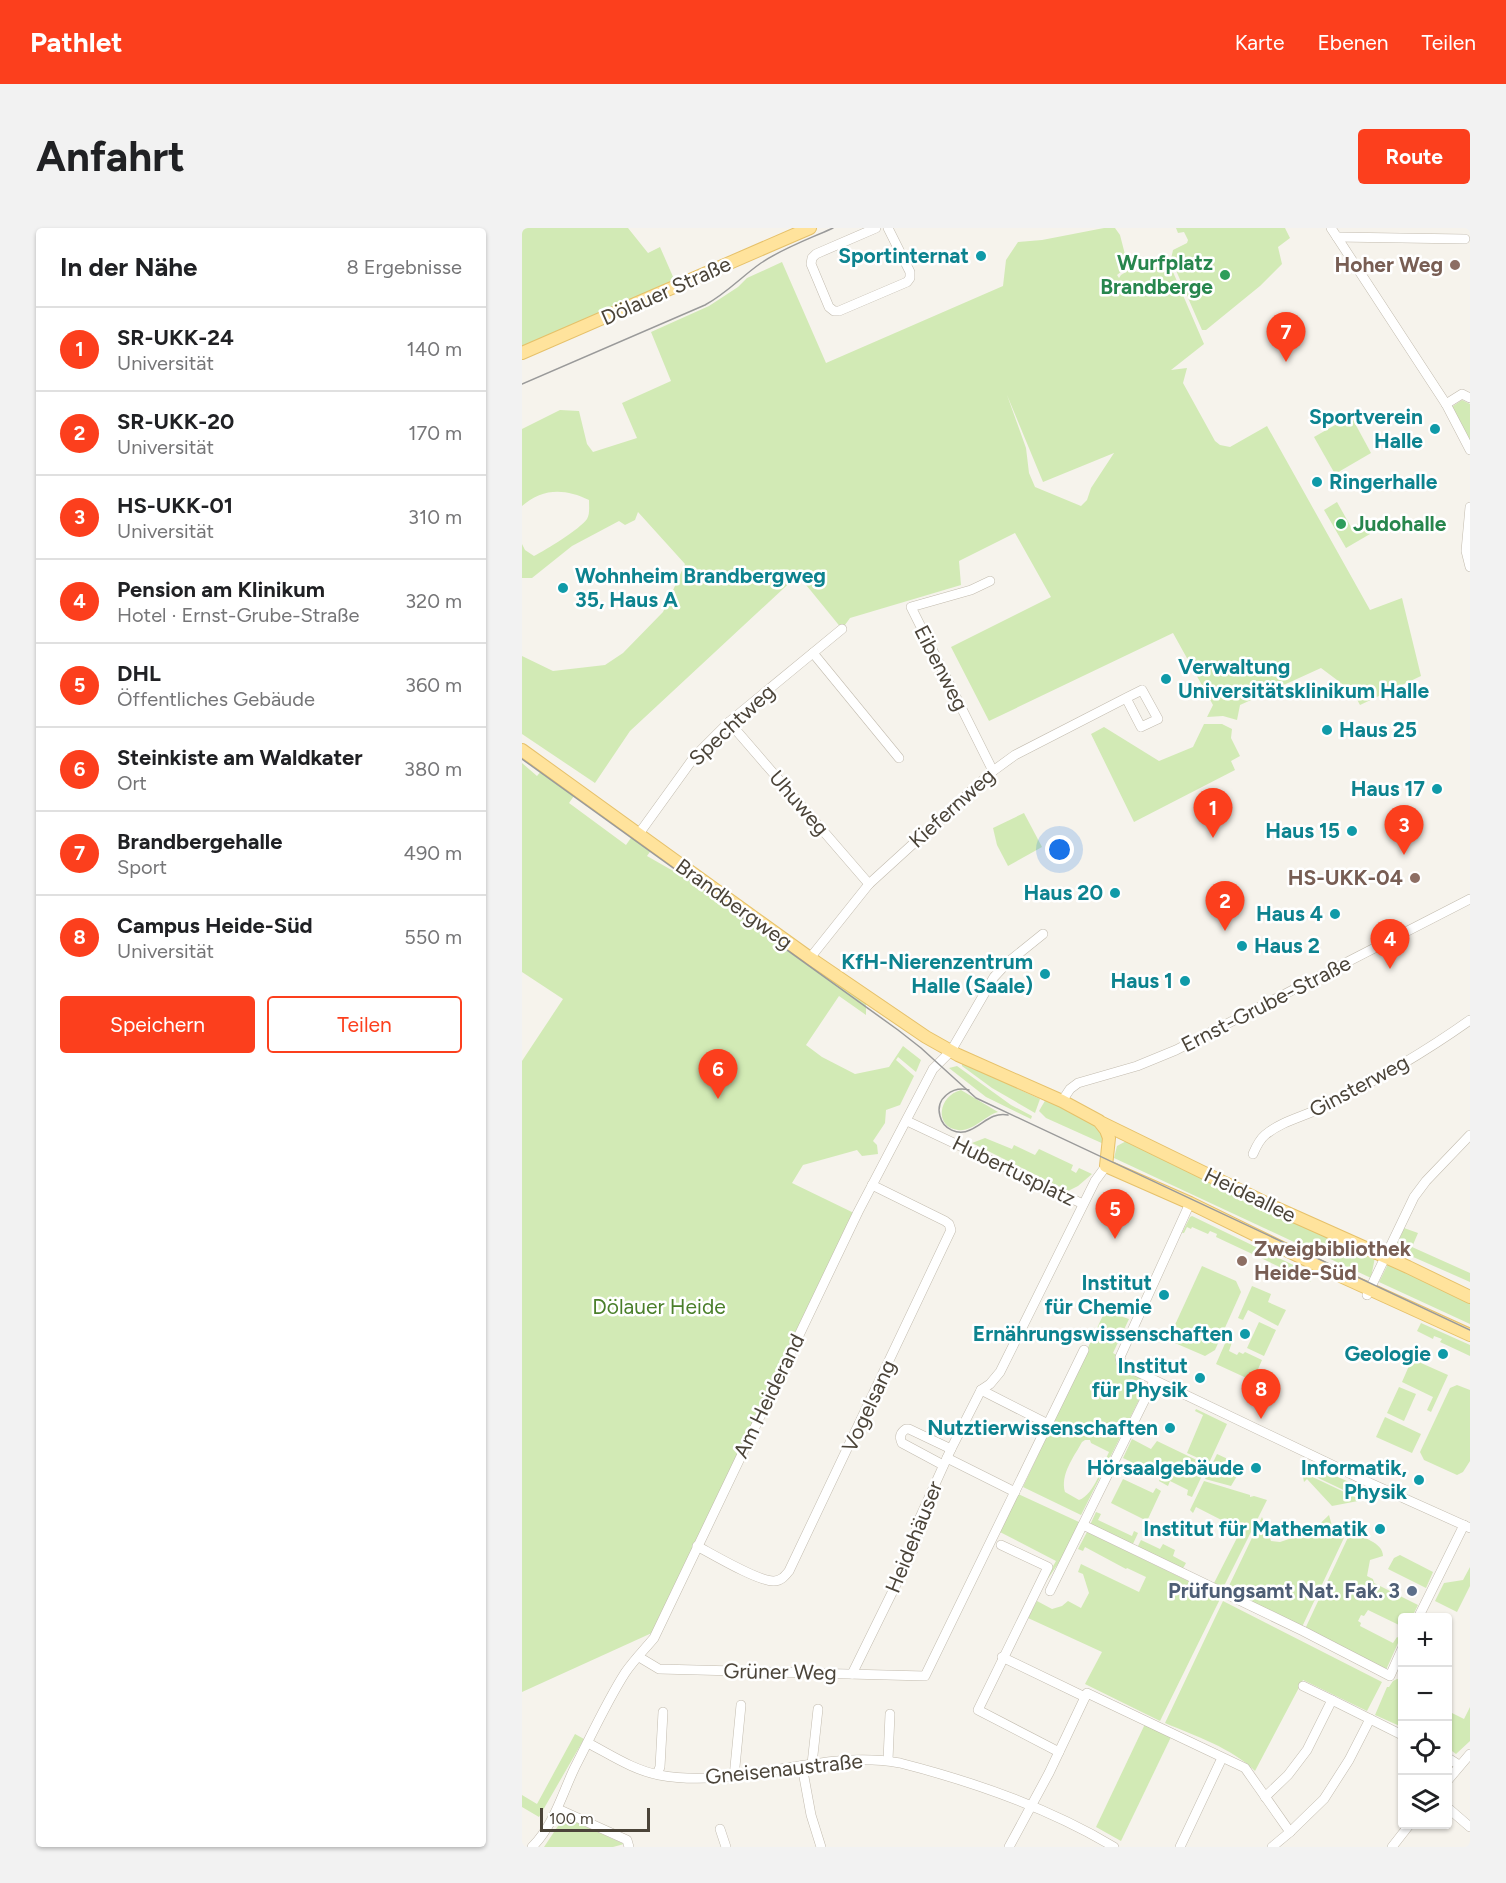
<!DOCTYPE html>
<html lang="de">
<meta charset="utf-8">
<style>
body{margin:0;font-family:Figtree,sans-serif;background:#f2f2f2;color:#202124}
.controls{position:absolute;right:18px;bottom:18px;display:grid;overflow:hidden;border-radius:6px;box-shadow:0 2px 4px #0004}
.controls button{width:54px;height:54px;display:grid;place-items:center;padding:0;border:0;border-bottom:2px solid #e0e0e0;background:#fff;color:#202124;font:30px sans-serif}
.scale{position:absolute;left:18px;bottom:15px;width:110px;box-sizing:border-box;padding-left:6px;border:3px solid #4b4439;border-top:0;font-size:16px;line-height:21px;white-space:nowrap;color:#4b4439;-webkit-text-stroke:4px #fff;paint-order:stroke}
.you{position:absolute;left:538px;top:622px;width:21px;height:21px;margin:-15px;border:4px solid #fff;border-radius:50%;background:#1a73e8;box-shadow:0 0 0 9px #1a73e833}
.badge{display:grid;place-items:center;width:39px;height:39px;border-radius:50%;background:#fc3f1d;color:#fff;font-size:20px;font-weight:700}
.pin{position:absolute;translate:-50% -50px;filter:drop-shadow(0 2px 3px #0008)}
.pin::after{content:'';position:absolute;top:32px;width:21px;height:18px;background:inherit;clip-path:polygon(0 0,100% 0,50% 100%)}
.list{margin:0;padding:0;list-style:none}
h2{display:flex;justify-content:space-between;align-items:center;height:78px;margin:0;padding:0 24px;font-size:26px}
h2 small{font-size:20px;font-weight:400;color:#757577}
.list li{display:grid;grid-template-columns:39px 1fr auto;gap:18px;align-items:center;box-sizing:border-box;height:84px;padding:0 24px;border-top:2px solid #e0e0e0}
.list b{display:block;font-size:22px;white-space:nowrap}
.list p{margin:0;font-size:20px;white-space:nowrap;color:#757577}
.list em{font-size:20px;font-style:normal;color:#757577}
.actions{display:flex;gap:12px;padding:18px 24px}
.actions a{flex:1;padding:14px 0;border:2px solid #fc3f1d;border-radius:6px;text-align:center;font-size:21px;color:#fc3f1d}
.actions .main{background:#fc3f1d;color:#fff}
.icon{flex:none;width:33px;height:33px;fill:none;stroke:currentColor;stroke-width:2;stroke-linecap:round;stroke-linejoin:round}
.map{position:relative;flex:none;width:948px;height:1619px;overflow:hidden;border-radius:6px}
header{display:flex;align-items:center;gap:36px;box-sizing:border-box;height:84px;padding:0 30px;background:#fc3f1d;color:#fff}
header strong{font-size:28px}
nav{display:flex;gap:33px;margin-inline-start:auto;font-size:21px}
.intro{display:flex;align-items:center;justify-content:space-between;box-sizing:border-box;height:144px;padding:0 36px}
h1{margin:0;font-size:42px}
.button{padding:15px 27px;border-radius:6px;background:#fc3f1d;color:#fff;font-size:21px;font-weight:700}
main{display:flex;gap:36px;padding:0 36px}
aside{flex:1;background:#fff;border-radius:6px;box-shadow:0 2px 4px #0004}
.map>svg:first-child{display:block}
.green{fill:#d2eab5;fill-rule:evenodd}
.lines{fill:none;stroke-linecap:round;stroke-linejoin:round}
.minor-casing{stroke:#c2bbae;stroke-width:10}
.major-casing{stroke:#e6c16a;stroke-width:14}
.minor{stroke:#fff;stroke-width:9}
.major{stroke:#ffe39c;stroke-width:12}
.tram{stroke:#9a9a9a;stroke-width:1.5}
.culture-dot{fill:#0f9aa8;stroke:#fff;stroke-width:2}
.education-dot{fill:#8d6e63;stroke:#fff;stroke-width:2}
.leisure-dot{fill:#2e9e5b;stroke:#fff;stroke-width:2}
.service-dot{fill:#5c6f8a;stroke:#fff;stroke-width:2}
.labels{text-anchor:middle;stroke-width:5;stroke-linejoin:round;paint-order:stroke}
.culture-label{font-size:21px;font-weight:bold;fill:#0d838f;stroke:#fff;text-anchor:end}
.leisure-label{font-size:21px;font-weight:bold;fill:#27864d;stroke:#fff;text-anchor:end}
.education-label{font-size:21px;font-weight:bold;fill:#785e54;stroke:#fff;text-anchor:end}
.street-label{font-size:21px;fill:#4b4439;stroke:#fff}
.park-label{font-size:21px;fill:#4a7f2a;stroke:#fff}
.service-label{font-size:21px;font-weight:bold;fill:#4e5e75;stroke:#fff;text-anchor:end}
</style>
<header>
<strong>Pathlet</strong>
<nav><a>Karte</a><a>Ebenen</a><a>Teilen</a></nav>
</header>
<div class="intro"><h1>Anfahrt</h1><a class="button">Route</a></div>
<main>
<aside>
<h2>In der Nähe<small>8 Ergebnisse</small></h2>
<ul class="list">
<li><span class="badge">1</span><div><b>SR-UKK-24</b><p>Universität</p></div><em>140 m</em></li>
<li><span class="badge">2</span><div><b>SR-UKK-20</b><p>Universität</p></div><em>170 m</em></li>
<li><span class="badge">3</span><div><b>HS-UKK-01</b><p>Universität</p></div><em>310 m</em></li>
<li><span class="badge">4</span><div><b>Pension am Klinikum</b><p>Hotel · Ernst-Grube-Straße</p></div><em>320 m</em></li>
<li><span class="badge">5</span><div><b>DHL</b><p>Öffentliches Gebäude</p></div><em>360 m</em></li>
<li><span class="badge">6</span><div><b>Steinkiste am Waldkater</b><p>Ort</p></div><em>380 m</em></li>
<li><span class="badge">7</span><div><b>Brandbergehalle</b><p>Sport</p></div><em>490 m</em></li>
<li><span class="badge">8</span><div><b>Campus Heide-Süd</b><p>Universität</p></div><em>550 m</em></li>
</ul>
<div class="actions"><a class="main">Speichern</a><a>Teilen</a></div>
</aside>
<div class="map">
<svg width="948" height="1619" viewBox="0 0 948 1619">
<rect width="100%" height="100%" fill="#f6f3ec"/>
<g class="green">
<polygon points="0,0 106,0 126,25 138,19 152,51 44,107 0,125"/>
<path d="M582,0H593L598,7L606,38L595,47L597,50L599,47L607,42L621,45L642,36L648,37L682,116L649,142L665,140L661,155L693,213L698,217L708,219L745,198L848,382L880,370L899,448L838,477L831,464L799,440L718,477L715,492L701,488L685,489L691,477L651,405L467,493L429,419L529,369L493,305L437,333L439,357L328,390L320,401L276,347L108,503L73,555L0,506V428L31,443L83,437L101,425L141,384L163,336L116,284L113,292L103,297L97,293L50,318L10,350H0V316L3,322L12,328C24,322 58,301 65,291C68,286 67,278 67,272C43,260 20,260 0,278V201L38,182L57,183L65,216L71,224L115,210L100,175L149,153L129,104L187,78L216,59L225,50L260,34L304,135L481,58L484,32L496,14L520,12ZM485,167L521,254L592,225L569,260L565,272L559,278L513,259L507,245L504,220Z"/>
<polygon points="654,0 763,0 768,10 756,19 760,36 738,58 684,102 680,102 649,31 651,22 665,15 666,12 662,4 656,5"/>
<polygon points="940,172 948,176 948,217 928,180"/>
<polygon points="829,188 849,225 813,246 792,209"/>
<polygon points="815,274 829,299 841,293 848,306 824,320 802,282"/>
<polygon points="682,496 700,496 710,501 709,510 718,528 709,533 713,542 612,594 569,506 582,499 637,533 671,519"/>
<polygon points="0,535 15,548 20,542 54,565 47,575 104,617 111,607 130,621 125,628 153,644 155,640 344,774 344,787 317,768 284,817 300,829 333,846 367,839 381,818 399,832 394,844 376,829 374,832 392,848 378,877 364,882 363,895 351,913 355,917 356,926 340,928 335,922 281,937 270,955 334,986 132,1404 0,1464 0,833 41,771 0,744"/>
<polygon points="502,585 520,619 486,638 475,617 471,600"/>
<polygon points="440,835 518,871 513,885 470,860 440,838"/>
<polygon points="435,838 489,877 510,888 509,891 464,869 427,840"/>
<path d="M439,862L476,884C462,888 451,904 436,902C412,899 416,868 439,862Z"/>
<polygon points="524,871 579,900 584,917 524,890 517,883"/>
<polygon points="463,910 490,921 492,917 513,927 517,921 551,937 549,942 554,945 557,940 570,946 556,958 546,963 450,915"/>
<polygon points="608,911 853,1029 849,1050 592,930 595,918"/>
<polygon points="670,988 792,1047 788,1054 769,1045 770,1042 764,1039 762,1041 694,1009 695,1006 688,1003 686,1006 670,999 669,1001 665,999 662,1005 660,1005 668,989"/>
<polygon points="882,1000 896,1005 890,1019 948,1045 948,1054 873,1021"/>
<polygon points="867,1034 948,1072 948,1096 857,1054"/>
<polygon points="680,1038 714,1053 719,1064 693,1122 683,1128 646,1112"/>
<polygon points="730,1058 749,1066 746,1074 764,1082 756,1098 726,1082 721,1092 716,1090"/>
<path d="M583,1083L607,1091L591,1125C602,1131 622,1147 623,1160L559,1287L501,1259ZM563,1212H568L569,1215L587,1224C580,1238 573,1266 557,1272L543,1264C538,1246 552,1229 560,1214Z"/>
<polygon points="737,1094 754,1102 742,1128 725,1120"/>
<polygon points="899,1095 948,1117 948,1128 918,1114 920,1111 912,1108 911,1111 895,1103"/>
<polygon points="705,1111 710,1114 707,1123 715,1127 717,1124 721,1126 723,1124 740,1132 731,1153 694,1136"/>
<polygon points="890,1131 926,1147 909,1184 905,1182 911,1169 880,1154"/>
<polygon points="935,1157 948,1162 948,1233 941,1244 935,1247 902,1232 898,1224 928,1160"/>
<polygon points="877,1159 894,1166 882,1193 865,1185"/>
<polygon points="674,1181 705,1196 687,1235 665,1225 681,1187 673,1183"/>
<polygon points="863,1189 899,1206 890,1225 854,1209"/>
<polygon points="610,1211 629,1221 635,1213 685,1237 670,1269 665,1267 666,1262 648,1253 646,1258 637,1253 639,1248 601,1230"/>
<polygon points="695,1226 721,1238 709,1258 683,1251"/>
<polygon points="792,1238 840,1260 836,1269 788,1246"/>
<polygon points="780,1244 837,1271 836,1273 810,1278 785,1251 782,1254"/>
<polygon points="601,1251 631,1265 634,1260 639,1263 625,1293 589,1275"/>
<polygon points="682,1253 728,1267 728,1269 732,1268 745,1272 700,1362 691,1357 719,1302 674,1279 671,1285 668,1282"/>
<polygon points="494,1265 557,1294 540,1330 514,1368 534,1333 476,1303"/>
<polygon points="574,1284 579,1286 576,1292 610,1308 612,1303 616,1305 610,1318 568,1297"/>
<polygon points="807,1287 810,1298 829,1295 780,1399 704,1364 740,1289 749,1313 758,1314 773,1309 767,1292 783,1310"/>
<path d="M829,1303C840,1310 861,1314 861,1328L848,1332L845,1348L851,1351L852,1355L896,1377L890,1389H881L877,1397L846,1382L842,1388L839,1387L836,1393L839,1395L838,1398L871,1415L875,1409L877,1410L879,1405L880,1406L864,1442L783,1401Z"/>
<polygon points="565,1304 699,1369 638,1493 563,1456 580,1424 506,1390 515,1373 530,1381 540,1378 546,1373 559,1380 567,1365 561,1346 556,1344 559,1336 617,1364 624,1349 605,1340 604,1341 563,1319 561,1323 556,1321"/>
<polygon points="619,1312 638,1321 641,1316 653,1322 651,1328 664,1335 660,1342 615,1320"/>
<polygon points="878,1327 911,1344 904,1360 866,1341 872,1330"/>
<polygon points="948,1339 948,1358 935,1384 913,1373 922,1355 941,1352"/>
<path d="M701,1373L860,1454L845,1483L781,1452L733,1543C710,1520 673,1508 643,1495Z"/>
<polygon points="875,1451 880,1452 880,1499 853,1487 865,1459 867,1459 871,1453"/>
<polygon points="948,1479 948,1513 934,1526 926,1520 926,1483 942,1491"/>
<polygon points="623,1496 649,1509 599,1613 574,1599"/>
<polygon points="53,1506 62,1511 17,1589 0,1579 0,1567 15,1576"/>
<polygon points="42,1589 102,1616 91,1619 22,1619"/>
</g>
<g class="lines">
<defs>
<g id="minor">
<polyline points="354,0 294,26 290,30 289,36 307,79 312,83 317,83 385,54 388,50 388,44 366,0"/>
<polyline points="809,0 924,176 948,222"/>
<polyline points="815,9 943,11"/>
<polyline points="924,176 940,166 948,170"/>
<polyline points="948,279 944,323 948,339"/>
<polyline points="468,353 449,362 389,379 471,543"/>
<polyline points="291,425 377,530"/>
<polyline points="207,494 347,656"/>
<polyline points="116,607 173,528 207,494 320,401"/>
<polyline points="288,730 347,656 471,543 493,527 604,470 620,462 636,491 619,499 604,470"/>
<polyline points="540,873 548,861 556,855 615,838 654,822 948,671"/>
<polyline points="385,893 561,976"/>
<path d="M731,926C734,919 737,912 743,907C761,892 785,888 805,877C855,852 903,824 948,792"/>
<polyline points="668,975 598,1129 599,1134 603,1138 848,1255 948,1300"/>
<polyline points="845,1067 892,969 904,953 948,907"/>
<polyline points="459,1162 526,1196"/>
<polyline points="425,1230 493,1264"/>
<path d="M421,1237L380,1215C377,1209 378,1205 384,1201H387L429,1221"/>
<polyline points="561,1297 781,1403 868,1448 880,1421"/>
<polyline points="479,1317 526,1339 456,1482 537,1524"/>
<path d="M175,1318C190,1326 237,1354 252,1353C259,1353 263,1348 267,1343L429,1002L427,996L423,993L350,957"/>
<polyline points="528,1363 632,1153"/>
<polyline points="896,1390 942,1297"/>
<polyline points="117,1429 137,1441 403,1448 562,1122"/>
<polyline points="480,1429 563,1469"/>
<polyline points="330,1446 393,1318 395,1296 429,1221 459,1162 468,1156 478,1144 573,953 584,938"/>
<polyline points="781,1458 810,1472"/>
<path d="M66,1515C89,1527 111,1542 137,1547C218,1562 298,1520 378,1535C453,1554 525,1579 592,1619"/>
<polyline points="926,1530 937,1537"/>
<polyline points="366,1532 368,1486"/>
<polyline points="290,1536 296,1481"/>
<polyline points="280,1538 289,1587 299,1619"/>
<polyline points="135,1546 138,1539 141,1484"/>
<polyline points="212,1549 219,1477"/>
<polyline points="926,1552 948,1526"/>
<polyline points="743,1569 766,1547 785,1522 810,1472 848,1491"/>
<polyline points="926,1580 948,1599"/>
<polyline points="36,1581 105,1612 107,1619"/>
<polyline points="198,1601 204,1619"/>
<polyline points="768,1604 802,1571 827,1532 848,1491 880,1507"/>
<path d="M10,1619C32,1597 40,1566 53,1539C68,1510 85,1473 103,1445C111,1433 122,1422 132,1410L336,984L411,841L429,823L472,749L485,735L521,706"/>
<polyline points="487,1619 527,1545 565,1465 723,1540 768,1604 750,1619"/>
<polyline points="658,1619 700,1530"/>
<polyline points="870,1619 888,1596"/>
</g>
<g id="major">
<polyline points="0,125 288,0"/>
<polyline points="0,522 288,730 404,809 436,827 540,873 577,893 584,902 587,910 584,938 668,975 803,1041 948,1107"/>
<polyline points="580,895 754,980 886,1039 948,1069"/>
</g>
</defs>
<use href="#minor" class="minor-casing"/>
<use href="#major" class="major-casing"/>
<use href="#minor" class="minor"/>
<use href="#major" class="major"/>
<g class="tram">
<path d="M0,156L183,77C205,65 219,49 239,35C261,20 287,11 311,0"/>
<polyline points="0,531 376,802 399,820 454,870 948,1102"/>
<path d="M447,862C431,858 413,870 418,888C421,901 436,908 448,902C462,896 469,884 486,887"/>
</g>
</g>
<g class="culture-dot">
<circle cx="459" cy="28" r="6"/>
<circle cx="913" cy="201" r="6"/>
<circle cx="795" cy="254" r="6"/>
<circle cx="41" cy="360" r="6"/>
<circle cx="644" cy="451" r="6"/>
<circle cx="805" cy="502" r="6"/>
<circle cx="915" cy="561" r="6"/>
<circle cx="830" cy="603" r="6"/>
<circle cx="593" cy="665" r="6"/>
<circle cx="813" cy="686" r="6"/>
<circle cx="720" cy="718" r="6"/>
<circle cx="523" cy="746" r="6"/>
<circle cx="663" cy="753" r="6"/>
<circle cx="642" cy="1067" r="6"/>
<circle cx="723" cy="1106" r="6"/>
<circle cx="921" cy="1126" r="6"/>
<circle cx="678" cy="1150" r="6"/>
<circle cx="648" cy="1200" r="6"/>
<circle cx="734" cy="1240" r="6"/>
<circle cx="897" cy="1252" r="6"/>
<circle cx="858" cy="1301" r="6"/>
</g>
<g class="education-dot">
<circle cx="933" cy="37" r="6"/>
<circle cx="893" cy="650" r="6"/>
<circle cx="720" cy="1033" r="6"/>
</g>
<g class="leisure-dot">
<circle cx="703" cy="47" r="6"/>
<circle cx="819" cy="296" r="6"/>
</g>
<circle class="service-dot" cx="890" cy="1363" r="6"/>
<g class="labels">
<g class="culture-label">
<text x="447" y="35">Sportinternat</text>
<text x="901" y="196">Sportverein<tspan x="901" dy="24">Halle</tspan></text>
<text x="807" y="261" text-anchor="start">Ringerhalle</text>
<text x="53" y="355" text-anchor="start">Wohnheim Brandbergweg<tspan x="53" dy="24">35, Haus A</tspan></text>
<text x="656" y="446" text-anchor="start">Verwaltung<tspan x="656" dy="24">Universitätsklinikum Halle</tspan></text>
<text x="817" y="509" text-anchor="start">Haus 25</text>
<text x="903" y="568">Haus 17</text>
<text x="818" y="610">Haus 15</text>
<text x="581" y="672">Haus 20</text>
<text x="801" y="693">Haus 4</text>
<text x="732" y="725" text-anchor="start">Haus 2</text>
<text x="511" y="741">KfH-Nierenzentrum<tspan x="511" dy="24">Halle (Saale)</tspan></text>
<text x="651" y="760">Haus 1</text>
<text x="630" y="1062">Institut<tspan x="630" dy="24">für Chemie</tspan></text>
<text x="711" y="1113">Ernährungswissenschaften</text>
<text x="909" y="1133">Geologie</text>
<text x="666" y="1145">Institut<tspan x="666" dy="24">für Physik</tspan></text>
<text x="636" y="1207">Nutztierwissenschaften</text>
<text x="722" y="1247">Hörsaalgebäude</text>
<text x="885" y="1247">Informatik,<tspan x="885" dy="24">Physik</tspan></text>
<text x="846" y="1308">Institut für Mathematik</text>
</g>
<g class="leisure-label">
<text x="691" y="42">Wurfplatz<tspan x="691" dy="24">Brandberge</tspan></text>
<text x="831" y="303" text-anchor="start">Judohalle</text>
</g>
<g class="education-label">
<text x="921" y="44">Hoher Weg</text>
<text x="881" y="657">HS-UKK-04</text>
<text x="732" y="1028" text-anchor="start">Zweigbibliothek<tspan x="732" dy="24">Heide-Süd</tspan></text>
</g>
<g class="street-label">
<text transform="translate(144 63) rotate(-24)" y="7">Dölauer Straße</text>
<text transform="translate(419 440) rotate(63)" y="7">Eibenweg</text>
<text transform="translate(210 497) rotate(-43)" y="7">Spechtweg</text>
<text transform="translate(277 575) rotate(49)" y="7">Uhuweg</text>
<text transform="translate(430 580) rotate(-42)" y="7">Kiefernweg</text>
<text transform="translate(212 676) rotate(36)" y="7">Brandbergweg</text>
<text transform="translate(744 776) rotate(-27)" y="7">Ernst-Grube-Straße</text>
<text transform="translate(837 858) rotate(-28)" y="7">Ginsterweg</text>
<text transform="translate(492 943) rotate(26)" y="7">Hubertusplatz</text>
<text transform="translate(728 967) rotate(26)" y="7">Heideallee</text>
<text transform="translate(247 1168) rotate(-64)" y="7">Am Heiderand</text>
<text transform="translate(347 1178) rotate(-65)" y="7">Vogelsang</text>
<text transform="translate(392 1309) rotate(-68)" y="7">Heidehäuser</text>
<text transform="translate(258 1444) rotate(1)" y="7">Grüner Weg</text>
<text transform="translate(262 1541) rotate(-6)" y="7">Gneisenaustraße</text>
</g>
<g class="park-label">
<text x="137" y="1086">Dölauer Heide</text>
</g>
<g class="service-label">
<text x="878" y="1370">Prüfungsamt Nat. Fak. 3</text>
</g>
</g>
</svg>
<div class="controls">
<button>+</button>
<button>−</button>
<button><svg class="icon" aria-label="locate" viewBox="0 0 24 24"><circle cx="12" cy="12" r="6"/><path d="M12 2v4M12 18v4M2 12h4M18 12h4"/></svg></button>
<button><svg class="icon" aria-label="layers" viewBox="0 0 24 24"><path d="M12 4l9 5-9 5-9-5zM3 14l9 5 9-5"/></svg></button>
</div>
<div class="scale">100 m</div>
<div class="you"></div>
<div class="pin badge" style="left:691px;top:610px">1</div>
<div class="pin badge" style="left:703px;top:703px">2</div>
<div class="pin badge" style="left:882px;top:627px">3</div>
<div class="pin badge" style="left:868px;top:741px">4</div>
<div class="pin badge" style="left:593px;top:1011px">5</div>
<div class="pin badge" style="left:196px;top:871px">6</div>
<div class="pin badge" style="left:764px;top:134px">7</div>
<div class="pin badge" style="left:739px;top:1191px">8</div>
</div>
</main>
